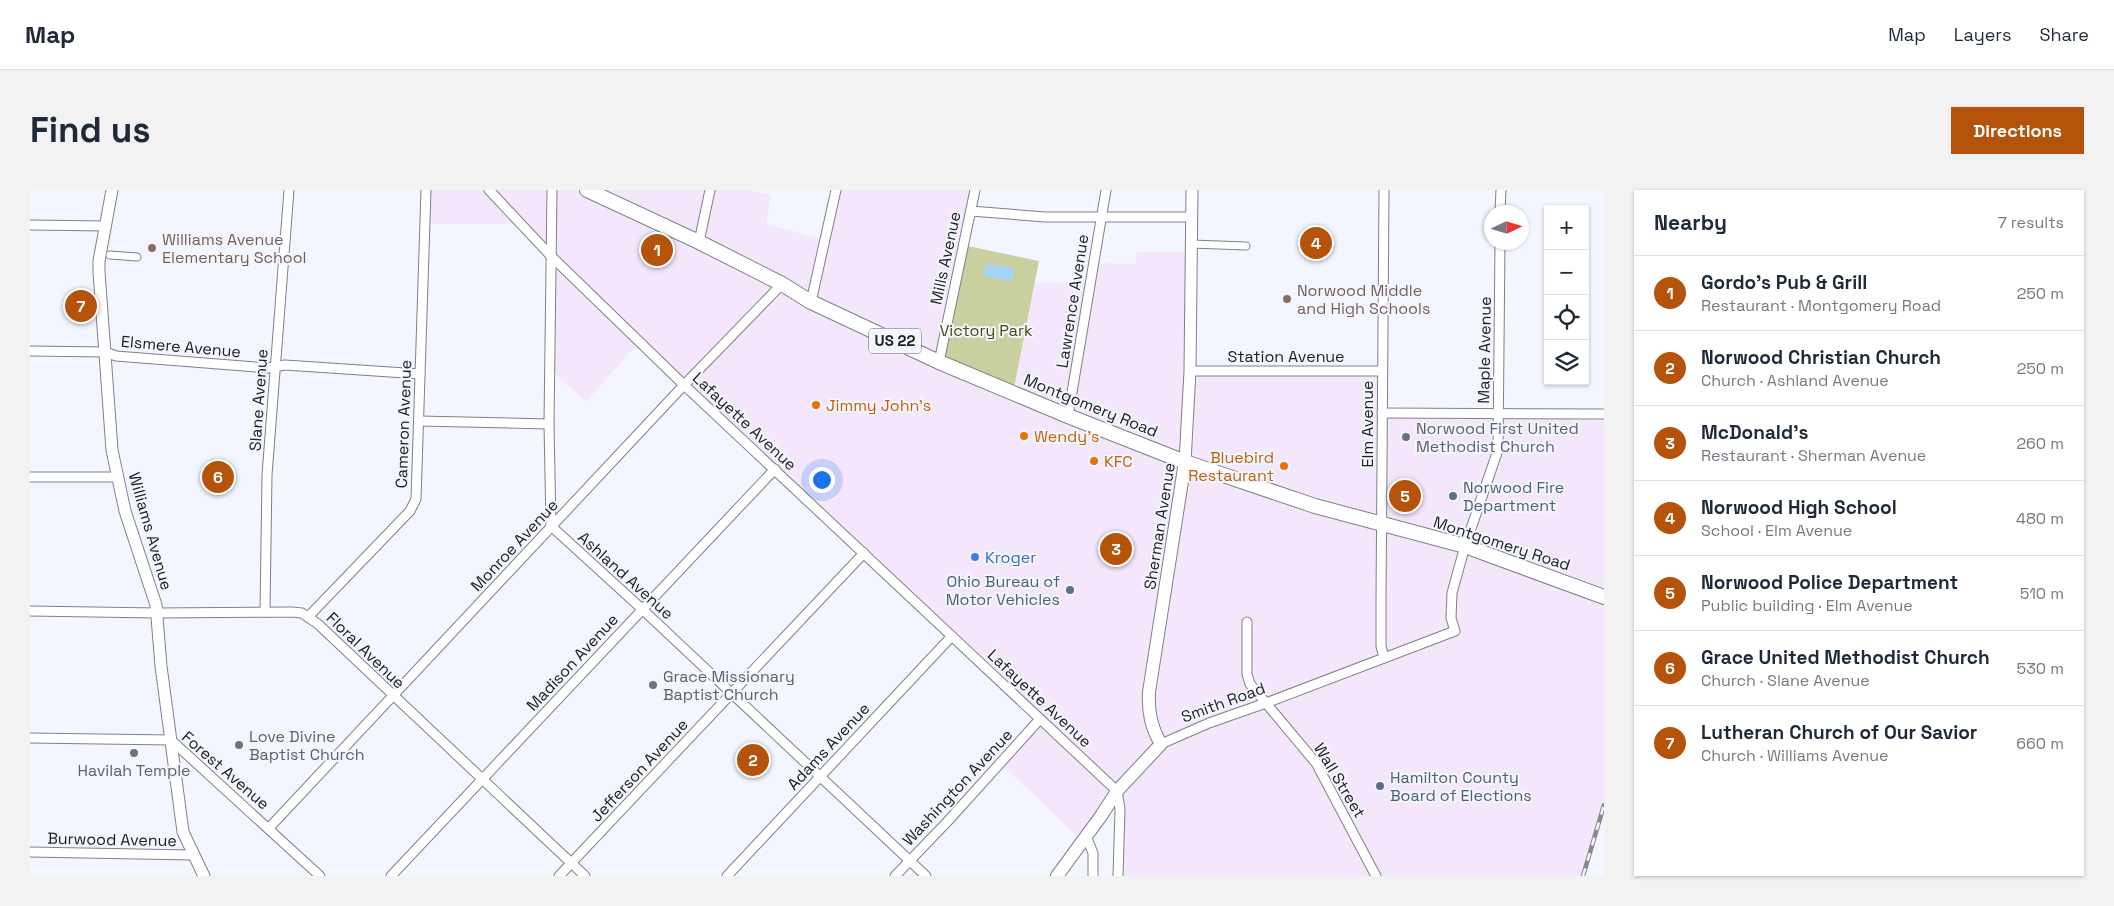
<!DOCTYPE html>
<meta charset="utf-8">
<style>
body{margin:0;font-family:"Space Grotesk",sans-serif;background:#f2f2f3;color:#1f2937}
.controls{position:absolute;right:15px;top:15px;display:grid;overflow:hidden;border-radius:0px;box-shadow:0 1px 4px #0004}
.controls button{width:45px;height:45px;display:grid;place-items:center;padding:0;border:0;border-bottom:1px solid #e0e1e3;background:#fff;color:#1f2937;font:25px sans-serif}
.compass{position:absolute;left:1454px;top:15px;width:45px;height:45px;border-radius:50%;background:#fff;box-shadow:0 1px 4px #0004;rotate:86deg}
.you{position:absolute;left:791px;top:289px;width:18px;height:18px;margin:-12px;border:4px solid #fff;border-radius:50%;background:#1a73e8;box-shadow:0 0 0 8px #1a73e833}
.badge{display:grid;place-items:center;width:32px;height:32px;border-radius:50%;background:#b45309;color:#fff;font-size:16px;font-weight:700}
.pin{position:absolute;translate:-50% -50%;border:2px solid #fff;box-shadow:0 1px 5px #0006}
.list{margin:0;padding:0;list-style:none}
h2{display:flex;justify-content:space-between;align-items:center;height:65px;margin:0;padding:0 20px;font-size:21px}
h2 small{font-size:16px;font-weight:400;color:#747a83}
.list li{display:grid;grid-template-columns:32px 1fr auto;gap:15px;align-items:center;box-sizing:border-box;height:75px;padding:0 20px;border-top:1px solid #e0e1e3}
.list b{display:block;font-size:19px;white-space:nowrap}
.list p{margin:0;font-size:16px;white-space:nowrap;color:#747a83}
.list em{font-size:16px;font-style:normal;color:#747a83}
.icon{flex:none;width:28px;height:28px;fill:none;stroke:currentColor;stroke-width:2;stroke-linecap:round;stroke-linejoin:round}
.map{position:relative;flex:none;width:1574px;height:686px;overflow:hidden;border-radius:0px}
header{display:flex;align-items:center;gap:30px;box-sizing:border-box;height:70px;padding:0 25px;background:#fff;border-bottom:1px solid #e0e1e3}
header strong{font-size:24px}
nav{display:flex;gap:28px;margin-inline-start:auto;font-size:18px}
.intro{display:flex;align-items:center;justify-content:space-between;box-sizing:border-box;height:120px;padding:0 30px}
h1{margin:0;font-size:35px}
.button{padding:12px 22px;border-radius:0px;background:#b45309;color:#fff;font-size:18px;font-weight:700}
main{display:flex;gap:30px;padding:0 30px}
aside{flex:1;background:#fff;border-radius:0px;box-shadow:0 1px 4px #0004}
.map>svg:first-child{display:block}
.commercial{fill:#f4e7fb}
.green{fill:#cacfa0}
.water{fill:#a5d4f9}
.lines{fill:none;stroke-linecap:round;stroke-linejoin:round}
.pedestrian-casing{stroke:#7e8189;stroke-width:9}
.minor-casing{stroke:#7e8189;stroke-width:11}
.tertiary-casing{stroke:#7e8189;stroke-width:13}
.secondary-casing{stroke:#7e8189;stroke-width:14}
.primary-casing{stroke:#7e8189;stroke-width:16}
.pedestrian{stroke:#fff;stroke-width:7}
.minor{stroke:#fff;stroke-width:9}
.tertiary{stroke:#fff;stroke-width:11}
.secondary{stroke:#fff;stroke-width:12}
.primary{stroke:#fff;stroke-width:14}
.rail-casing{stroke:#85888d;stroke-width:4.5}
.rail{stroke:#f3f6fe;stroke-width:2.5;stroke-dasharray:8;stroke-linecap:butt}
.education-dot{fill:#8d6e63;stroke:#f3f6fe;stroke-width:2}
.food-dot{fill:#e8710a;stroke:#f3f6fe;stroke-width:2}
.worship-dot{fill:#6b7280;stroke:#f3f6fe;stroke-width:2}
.service-dot{fill:#5c6f8a;stroke:#f3f6fe;stroke-width:2}
.shop-dot{fill:#3f7fe0;stroke:#f3f6fe;stroke-width:2}
.labels{text-anchor:middle;stroke-width:4;stroke-linejoin:round;paint-order:stroke}
.shield{fill:#f3f6fe;stroke:#5c5e63;stroke-width:1}
.shield-label{font-size:15px;font-weight:bold;fill:#1b1d20}
.education-label{font-size:16px;fill:#785e54;stroke:#f3f6fe;text-anchor:start}
.street-label{font-size:16px;fill:#1b1d20;stroke:#f3f6fe}
.park-label{font-size:16px;fill:#464a0c;stroke:#f3f6fe}
.food-label{font-size:16px;fill:#c56008;stroke:#f3f6fe;text-anchor:start}
.worship-label{font-size:16px;fill:#5b616d;stroke:#f3f6fe;text-anchor:start}
.service-label{font-size:16px;fill:#4e5e75;stroke:#f3f6fe;text-anchor:start}
.shop-label{font-size:16px;fill:#366cbe;stroke:#f3f6fe;text-anchor:start}
</style>
<header>
<strong>Map</strong>
<nav><a>Map</a><a>Layers</a><a>Share</a></nav>
</header>
<div class="intro"><h1>Find us</h1><a class="button">Directions</a></div>
<main>
<div class="map">
<svg width="1574" height="686" viewBox="0 0 1574 686">
<rect width="100%" height="100%" fill="#f3f6fe"/>
<polygon class="commercial" points="396,0 720,0 741,5 736,34 794,50 806,0 945,0 909,172 983,203 1005,93 1060,92 1064,73 1106,74 1107,62 1161,62 1160,181 1352,181 1352,223 1574,224 1574,615 1553,686 1088,686 1087,602 1053,652 971,573 1010,529 609,152 556,212 520,179 522,67 491,34 395,34"/>
<polygon class="green" points="933,55 1009,71 983,203 909,172"/>
<polygon class="water" points="956,74 984,78 982,91 953,86"/>
<g class="lines">
<defs>
<g id="pedestrian">
<polyline points="1161,54 1216,56"/>
<polyline points="80,65 107,67"/>
</g>
<g id="minor">
<polyline points="459,0 522,67 654,195 1087,601 1090,619 1088,686"/>
<polyline points="522,0 519,234 521,336 612,419 896,686"/>
<polyline points="1354,0 1351,410 1351,456 1354,468"/>
<polyline points="941,21 1015,27 1162,27"/>
<polyline points="1470,22 1471,0"/>
<polyline points="0,35 76,36"/>
<polyline points="669,52 680,0"/>
<polyline points="781,112 806,0"/>
<polyline points="0,161 75,162 86,166 238,178 255,175 390,184"/>
<polyline points="909,172 945,0"/>
<polyline points="1160,181 1352,181"/>
<polyline points="1352,223 1574,224"/>
<polyline points="1038,226 1076,0"/>
<polyline points="389,231 519,234"/>
<polyline points="0,287 88,287"/>
<polyline points="0,421 126,423 262,422 272,423 288,434 555,686"/>
<polyline points="235,422 237,285 259,0"/>
<polyline points="278,427 380,321 386,309 396,0"/>
<polyline points="1217,432 1217,484 1220,494 1286,573 1346,686"/>
<polyline points="0,548 141,550 290,686"/>
<polyline points="1131,554 1179,533 1236,513 1425,441 1421,428 1422,403 1435,356 1468,260 1470,52"/>
<polyline points="239,638 654,195 752,94"/>
<polyline points="1056,646 1063,663 1063,686"/>
<polyline points="0,662 163,665"/>
<polyline points="361,686 745,279"/>
<polyline points="529,686 834,363"/>
<polyline points="697,686 921,447"/>
<polyline points="865,686 917,632 1010,529"/>
</g>
<g id="tertiary">
<polyline points="82,0 69,71 69,82 82,260 95,321 126,415 131,476 153,642 174,686"/>
<polyline points="1155,272 1160,181 1162,0"/>
</g>
<path id="secondary" d="M1027,686L1071,626L1087,601L1131,554C1121,537 1118,522 1119,502L1155,272"/>
<polyline id="primary" points="557,0 669,52 752,94 781,112 909,172 1038,226 1155,272 1285,316 1435,356 1574,407"/>
</defs>
<use href="#pedestrian" class="pedestrian-casing"/>
<use href="#minor" class="minor-casing"/>
<use href="#tertiary" class="tertiary-casing"/>
<use href="#secondary" class="secondary-casing"/>
<use href="#primary" class="primary-casing"/>
<use href="#pedestrian" class="pedestrian"/>
<use href="#minor" class="minor"/>
<use href="#tertiary" class="tertiary"/>
<use href="#secondary" class="secondary"/>
<use href="#primary" class="primary"/>
<defs>
<polyline id="rail" points="1553,686 1574,615"/>
</defs>
<use href="#rail" class="rail-casing"/>
<use href="#rail" class="rail"/>
</g>
<g class="education-dot">
<circle cx="122" cy="58" r="5"/>
<circle cx="1257" cy="109" r="5"/>
</g>
<g class="food-dot">
<circle cx="786" cy="215" r="5"/>
<circle cx="994" cy="246" r="5"/>
<circle cx="1064" cy="271" r="5"/>
<circle cx="1254" cy="276" r="5"/>
</g>
<g class="worship-dot">
<circle cx="1376" cy="247" r="5"/>
<circle cx="623" cy="495" r="5"/>
<circle cx="209" cy="555" r="5"/>
<circle cx="104" cy="563" r="5"/>
</g>
<g class="service-dot">
<circle cx="1423" cy="306" r="5"/>
<circle cx="1040" cy="400" r="5"/>
<circle cx="1350" cy="596" r="5"/>
</g>
<circle class="shop-dot" cx="945" cy="367" r="5"/>
<g class="labels">
<rect class="shield" x="839" y="138.5" width="52" height="25" rx="4"/>
<g class="shield-label">
<text x="865" y="156">US 22</text>
</g>
<g class="education-label">
<text x="132" y="55">Williams Avenue<tspan x="132" dy="18">Elementary School</tspan></text>
<text x="1267" y="106">Norwood Middle<tspan x="1267" dy="18">and High Schools</tspan></text>
</g>
<g class="street-label">
<text transform="translate(915 68) rotate(-78)" y="6">Mills Avenue</text>
<text transform="translate(1042 111) rotate(-81)" y="6">Lawrence Avenue</text>
<text transform="translate(151 156) rotate(5)" y="6">Elsmere Avenue</text>
<text transform="translate(1454 160) rotate(-89)" y="6">Maple Avenue</text>
<text x="1256" y="172">Station Avenue</text>
<text transform="translate(228 210) rotate(-86)" y="6">Slane Avenue</text>
<text transform="translate(1061 215) rotate(22)" y="6">Montgomery Road</text>
<text transform="translate(715 231) rotate(43)" y="6">Lafayette Avenue</text>
<text transform="translate(373 234) rotate(-88)" y="6">Cameron Avenue</text>
<text transform="translate(1337 234) rotate(-90)" y="6">Elm Avenue</text>
<text transform="translate(1129 336) rotate(-81)" y="6">Sherman Avenue</text>
<text transform="translate(121 341) rotate(74)" y="6">Williams Avenue</text>
<text transform="translate(1472 353) rotate(18)" y="6">Montgomery Road</text>
<text transform="translate(484 355) rotate(-47)" y="6">Monroe Avenue</text>
<text transform="translate(596 385) rotate(42)" y="6">Ashland Avenue</text>
<text transform="translate(336 460) rotate(44)" y="6">Floral Avenue</text>
<text transform="translate(542 472) rotate(-47)" y="6">Madison Avenue</text>
<text transform="translate(1010 508) rotate(43)" y="6">Lafayette Avenue</text>
<text transform="translate(1193 512) rotate(-20)" y="6">Smith Road</text>
<text transform="translate(798 556) rotate(-47)" y="6">Adams Avenue</text>
<text transform="translate(196 580) rotate(41)" y="6">Forest Avenue</text>
<text transform="translate(609 580) rotate(-47)" y="6">Jefferson Avenue</text>
<text transform="translate(1310 590) rotate(59)" y="6">Wall Street</text>
<text transform="translate(927 597) rotate(-47)" y="6">Washington Avenue</text>
<text transform="translate(82 649) rotate(1)" y="6">Burwood Avenue</text>
</g>
<g class="park-label">
<text x="956" y="146">Victory Park</text>
</g>
<g class="food-label">
<text x="796" y="221">Jimmy John's</text>
<text x="1004" y="252">Wendy's</text>
<text x="1244" y="273" text-anchor="end">Bluebird<tspan x="1244" dy="18">Restaurant</tspan></text>
<text x="1074" y="277">KFC</text>
</g>
<g class="worship-label">
<text x="1386" y="244">Norwood First United<tspan x="1386" dy="18">Methodist Church</tspan></text>
<text x="633" y="492">Grace Missionary<tspan x="633" dy="18">Baptist Church</tspan></text>
<text x="219" y="552">Love Divine<tspan x="219" dy="18">Baptist Church</tspan></text>
<text x="104" y="586" text-anchor="middle">Havilah Temple</text>
</g>
<g class="service-label">
<text x="1433" y="303">Norwood Fire<tspan x="1433" dy="18">Department</tspan></text>
<text x="1030" y="397" text-anchor="end">Ohio Bureau of<tspan x="1030" dy="18">Motor Vehicles</tspan></text>
<text x="1360" y="593">Hamilton County<tspan x="1360" dy="18">Board of Elections</tspan></text>
</g>
<g class="shop-label">
<text x="955" y="373">Kroger</text>
</g>
</g>
</svg>
<div class="controls">
<button>+</button>
<button>−</button>
<button><svg class="icon" aria-label="locate" viewBox="0 0 24 24"><circle cx="12" cy="12" r="6"/><path d="M12 2v4M12 18v4M2 12h4M18 12h4"/></svg></button>
<button><svg class="icon" aria-label="layers" viewBox="0 0 24 24"><path d="M12 4l9 5-9 5-9-5zM3 14l9 5 9-5"/></svg></button>
</div>
<svg class="compass" viewBox="-18 -18 36 36"><path d="M0-13l5 13h-10z" fill="#e53935"/><path d="M0 13l5-13h-10z" fill="#747a83"/></svg>
<div class="you"></div>
<div class="pin badge" style="left:627px;top:60px">1</div>
<div class="pin badge" style="left:723px;top:570px">2</div>
<div class="pin badge" style="left:1086px;top:359px">3</div>
<div class="pin badge" style="left:1286px;top:53px">4</div>
<div class="pin badge" style="left:1375px;top:306px">5</div>
<div class="pin badge" style="left:188px;top:287px">6</div>
<div class="pin badge" style="left:51px;top:116px">7</div>
</div>
<aside>
<h2>Nearby<small>7 results</small></h2>
<ul class="list">
<li><span class="badge">1</span><div><b>Gordo’s Pub &amp; Grill</b><p>Restaurant · Montgomery Road</p></div><em>250 m</em></li>
<li><span class="badge">2</span><div><b>Norwood Christian Church</b><p>Church · Ashland Avenue</p></div><em>250 m</em></li>
<li><span class="badge">3</span><div><b>McDonald's</b><p>Restaurant · Sherman Avenue</p></div><em>260 m</em></li>
<li><span class="badge">4</span><div><b>Norwood High School</b><p>School · Elm Avenue</p></div><em>480 m</em></li>
<li><span class="badge">5</span><div><b>Norwood Police Department</b><p>Public building · Elm Avenue</p></div><em>510 m</em></li>
<li><span class="badge">6</span><div><b>Grace United Methodist Church</b><p>Church · Slane Avenue</p></div><em>530 m</em></li>
<li><span class="badge">7</span><div><b>Lutheran Church of Our Savior</b><p>Church · Williams Avenue</p></div><em>660 m</em></li>
</ul>
</aside>
</main>
